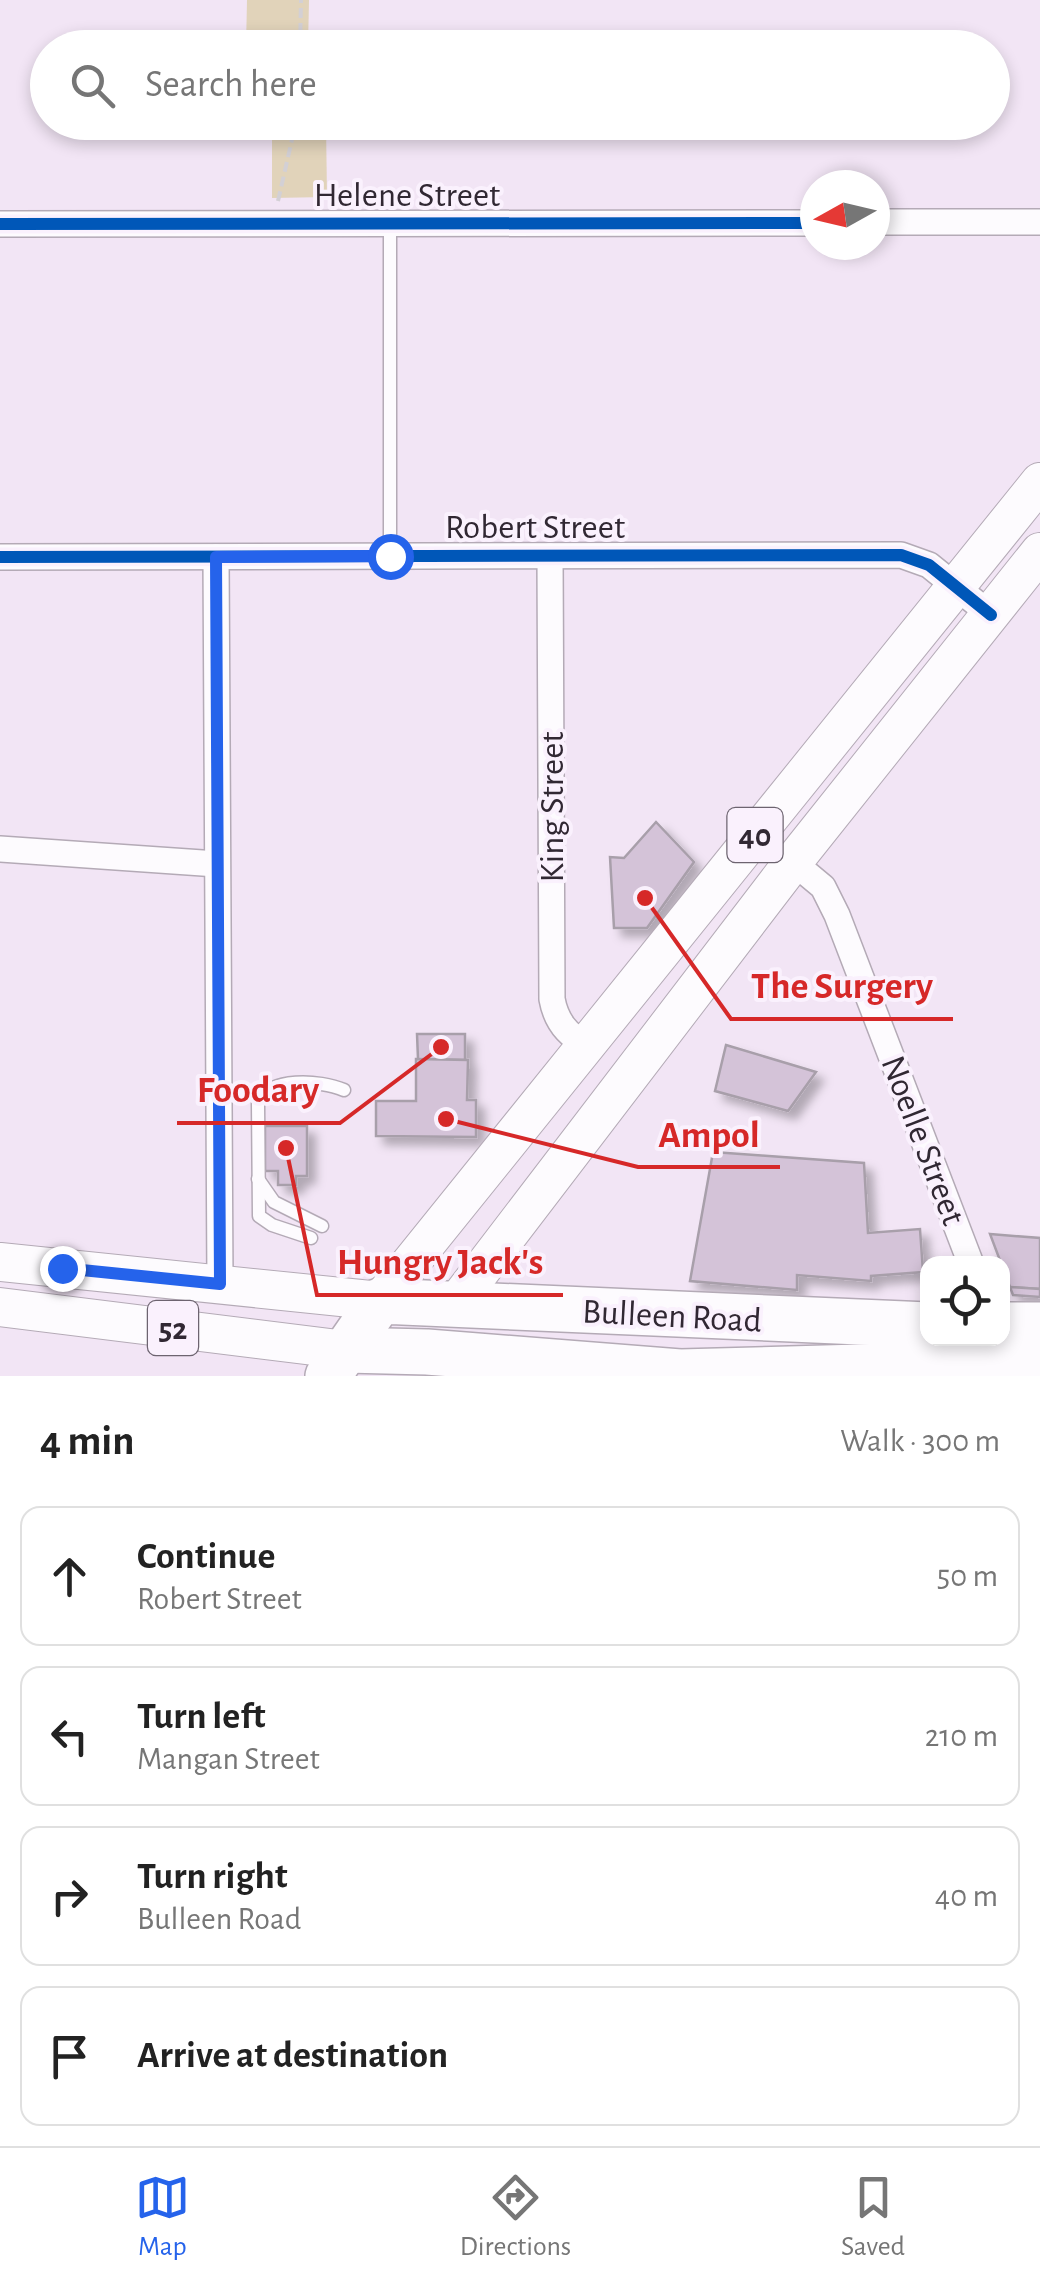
<!DOCTYPE html>
<meta charset="utf-8">
<style>
body{margin:0;font-family:"Alegreya Sans",sans-serif;background:#f6f6f6;color:#222}
.controls{position:absolute;right:30px;bottom:30px;display:grid;overflow:hidden;border-radius:20px;box-shadow:0 5px 15px #0003}
.controls button{width:90px;height:90px;display:grid;place-items:center;padding:0;border:0;border-bottom:2px solid #e0e0e0;background:#fff;color:#222;font:50px sans-serif}
.compass{position:absolute;left:800px;top:170px;width:90px;height:90px;border-radius:50%;background:#fff;box-shadow:0 5px 15px #0003;rotate:262deg}
.stop{position:absolute;width:30px;height:30px;margin:-22px;border:8px solid #2563eb;border-radius:50%;background:#fff}
.stop.end{background:#2563eb;border-color:#fff;box-shadow:0 2px 10px #0008}
.list{margin:0;padding:0;list-style:none}
h2{display:flex;justify-content:space-between;align-items:center;height:130px;margin:0;padding:0 40px;font-size:42px}
h2 small{font-size:32px;font-weight:400;color:#767676}
.list li{display:grid;grid-template-columns:65px 1fr auto;gap:30px;align-items:center;box-sizing:border-box;height:140px;margin:0 20px 20px;padding:0 20px;border:2px solid #e0e0e0;border-radius:20px}
.list b{display:block;font-size:38px;white-space:nowrap}
.list p{margin:0;font-size:32px;white-space:nowrap;color:#767676}
.list em{font-size:32px;font-style:normal;color:#767676}
.icon{flex:none;width:55px;height:55px;fill:none;stroke:currentColor;stroke-width:2;stroke-linecap:round;stroke-linejoin:round}
.map{position:relative;flex:none;width:1040px;height:1376px;overflow:hidden}
.search{position:absolute;background:#fff;box-shadow:0 5px 15px #0003;left:30px;right:30px;top:30px;height:110px;display:flex;align-items:center;gap:25px;box-sizing:border-box;padding:0 35px;border-radius:55px;color:#767676;font-size:38px}
.sheet{height:770px;background:#fff}
nav{display:flex;justify-content:space-around;align-items:center;box-sizing:border-box;height:140px;border-top:2px solid #e0e0e0;background:#fff;font-size:28px;color:#767676}
nav a{display:grid;justify-items:center;gap:5px}
nav .on{color:#2563eb}
.map>svg:first-child{display:block}
.green{fill:#e1d3ba}
.building{fill:#d4c3d8;stroke:#a89faa;stroke-width:2.5;filter:url(#shadow)}
.lines{fill:none;stroke-linecap:round;stroke-linejoin:round}
.lane-casing{stroke:#b4aab6;stroke-width:15}
.street-casing{stroke:#b4aab6;stroke-width:28}
.primary-casing{stroke:#b4aab6;stroke-width:40}
.highway-casing{stroke:#b4aab6;stroke-width:48}
.path{stroke:#d3d0d5;stroke-width:4;stroke-dasharray:10 5;stroke-linecap:butt}
.lane{stroke:#fdfbfe;stroke-width:12}
.street{stroke:#fdfbfe;stroke-width:25}
.primary{stroke:#fdfbfe;stroke-width:38}
.highway{stroke:#fdfbfe;stroke-width:45}
.cycleway-casing{stroke:#faf1fd;stroke-width:19}
.cycleway{stroke:#0057b8;stroke-width:12}
.route{stroke:#2563eb;stroke-width:12}
.labels{text-anchor:middle;stroke-width:8;stroke-linejoin:round;paint-order:stroke}
.shield{fill:#faf1fd;stroke:#6d6470;stroke-width:2.5}
.shield-label{font-size:32px;font-weight:bold;fill:#312833}
.street-label{font-size:35px;fill:#312833;stroke:#faf1fd}
.leader{fill:none;stroke:#d62828;stroke-width:4}
.callout-dot{fill:#d62828;stroke:#faf1fd;stroke-width:4}
.callout-label{font-size:38px;text-anchor:middle;font-weight:bold;fill:#d62828;stroke:#faf1fd;stroke-width:8;stroke-linejoin:round;paint-order:stroke}
</style>
<div class="map">
<svg width="1040" height="1376" viewBox="0 0 1040 1376">
<defs>
<filter id="shadow"><feDropShadow dx="8" dy="8" stdDeviation="5" flood-color="#0004"/></filter>
</defs>
<rect width="100%" height="100%" fill="#f2e5f5"/>
<g class="green">
<polygon points="247,0 309,0 308,47 246,47"/>
<polygon points="272,123 326,123 327,197 272,198"/>
</g>
<g class="building">
<polygon points="656,822 694,862 647,928 614,928 610,857 624,858"/>
<polygon points="417,1034 465,1034 465,1060 418,1059"/>
<polygon points="726,1045 816,1072 788,1111 715,1091"/>
<polygon points="416,1059 468,1060 467,1100 476,1100 476,1137 376,1136 376,1101 416,1101"/>
<polygon points="265,1126 307,1126 307,1176 296,1176 296,1185 278,1185 278,1171 265,1171"/>
<polygon points="713,1152 864,1163 868,1233 920,1229 923,1272 871,1276 871,1281 797,1275 797,1290 690,1281"/>
<polygon points="990,1234 1040,1238 1040,1289 1010,1287"/>
<polygon points="1010,1287 1040,1289 1040,1297 1013,1295"/>
</g>
<g class="lines">
<defs>
<g id="lane">
<polyline points="390,556 390,224"/>
<polyline points="258,1179 274,1202 322,1226"/>
<path d="M311,1238L272,1225L259,1216L258,1104C268,1076 320,1080 344,1090"/>
</g>
<g id="street">
<polyline points="875,222 1040,222"/>
<polyline points="0,224 815,223"/>
<path d="M550,556L552,999C556,1021 567,1035 586,1044"/>
<polyline points="0,557 901,555 929,565 991,615"/>
<polyline points="216,557 220,1285"/>
<polyline points="0,849 217,864"/>
<polyline points="793,862 823,887 837,915 971,1264"/>
</g>
<g id="primary">
<polyline points="0,1262 380,1301 1040,482"/>
<polyline points="0,1307 346,1350"/>
<polyline points="453,1307 793,862 1040,552"/>
</g>
<g id="highway">
<polyline points="1002,1325 1040,1325"/>
<polyline points="346,1350 427,1352 680,1372 1040,1362"/>
<polyline points="328,1376 380,1301 928,1325"/>
</g>
</defs>
<use href="#lane" class="lane-casing"/>
<use href="#street" class="street-casing"/>
<use href="#primary" class="primary-casing"/>
<use href="#highway" class="highway-casing"/>
<g class="path">
<polyline points="300,48 301,0"/>
<polyline points="278,201 296,122"/>
</g>
<use href="#lane" class="lane"/>
<use href="#street" class="street"/>
<use href="#primary" class="primary"/>
<use href="#highway" class="highway"/>
<defs>
<g id="cycleway">
<polyline points="0,224 815,223"/>
<polyline points="0,557 901,555 929,565 991,615"/>
</g>
</defs>
<use href="#cycleway" class="cycleway-casing"/>
<use href="#cycleway" class="cycleway"/>
</g>
<g class="lines">
<polyline class="route" points="62,1268 220,1284 216,557 390,556"/>
</g>
<g class="labels">
<g class="shield">
<rect x="727.5" y="808" width="55" height="54" rx="8"/>
<rect x="148" y="1301" width="50" height="54" rx="8"/>
</g>
<g class="shield-label">
<text x="755" y="846">40</text>
<text x="173" y="1339">52</text>
</g>
<g class="street-label">
<text x="407" y="206">Helene Street</text>
<text x="535" y="538">Robert Street</text>
<text transform="translate(551 807) rotate(-90)" y="12">King Street</text>
<text transform="translate(924 1140) rotate(69)" y="12">Noelle Street</text>
<text transform="translate(672 1315) rotate(3)" y="12">Bulleen Road</text>
</g>
</g>
<path class="leader" d="M645 898L731 1019H953M441 1047L340 1123H177M446 1119L638 1167H780M286 1148L317 1295H563"/>
<g class="callout-dot">
<circle cx="645" cy="898" r="10"/>
<circle cx="441" cy="1047" r="10"/>
<circle cx="446" cy="1119" r="10"/>
<circle cx="286" cy="1148" r="10"/>
</g>
<g class="callout-label">
<text x="842" y="998">The Surgery</text>
<text x="258" y="1102">Foodary</text>
<text x="709" y="1147">Ampol</text>
<text x="440" y="1274">Hungry Jack's</text>
</g>
</svg>
<div class="controls">
<button><svg class="icon" aria-label="locate" viewBox="0 0 24 24"><circle cx="12" cy="12" r="6"/><path d="M12 2v4M12 18v4M2 12h4M18 12h4"/></svg></button>
</div>
<svg class="compass" viewBox="-18 -18 36 36"><path d="M0-13l5 13h-10z" fill="#e53935"/><path d="M0 13l5-13h-10z" fill="#767676"/></svg>
<div class="stop" style="left:390px;top:556px"></div>
<div class="stop end" style="left:62px;top:1268px"></div>
<div class="search"><svg class="icon" aria-label="search" viewBox="0 0 24 24"><circle cx="10" cy="10" r="6"/><path d="M15 15l6 6"/></svg>Search here</div>
</div>
<section class="sheet">
<h2>4 min<small>Walk · 300 m</small></h2>
<ul class="list">
<li><svg class="icon" aria-label="ahead" viewBox="0 0 24 24"><path d="M12 20V5M6 11l6-6 6 6"/></svg><div><b>Continue</b><p>Robert Street</p></div><em>50 m</em></li>
<li><svg class="icon" aria-label="left" viewBox="0 0 24 24"><path d="M17 20v-9H6M10 6l-5 5 5 5"/></svg><div><b>Turn left</b><p>Mangan Street</p></div><em>210 m</em></li>
<li><svg class="icon" aria-label="right" viewBox="0 0 24 24"><path d="M7 20v-9h11M14 6l5 5-5 5"/></svg><div><b>Turn right</b><p>Bulleen Road</p></div><em>40 m</em></li>
<li><svg class="icon" aria-label="arrive" viewBox="0 0 24 24"><path d="M6 21V4h12l-3 4 3 4H6"/></svg><div><b>Arrive at destination</b></div></li>
</ul>
</section>
<nav>
<a class="on"><svg class="icon" aria-label="map" viewBox="0 0 24 24"><path d="M3 6l6-2 6 2 6-2v14l-6 2-6-2-6 2zM9 4v14M15 6v14"/></svg>Map</a>
<a><svg class="icon" aria-label="directions" viewBox="0 0 24 24"><path d="M12 3l9 9-9 9-9-9zM9 14v-3h6M13 9l2 2-2 2"/></svg>Directions</a>
<a><svg class="icon" aria-label="saved" viewBox="0 0 24 24"><path d="M7 4h10v16l-5-4-5 4z"/></svg>Saved</a>
</nav>
